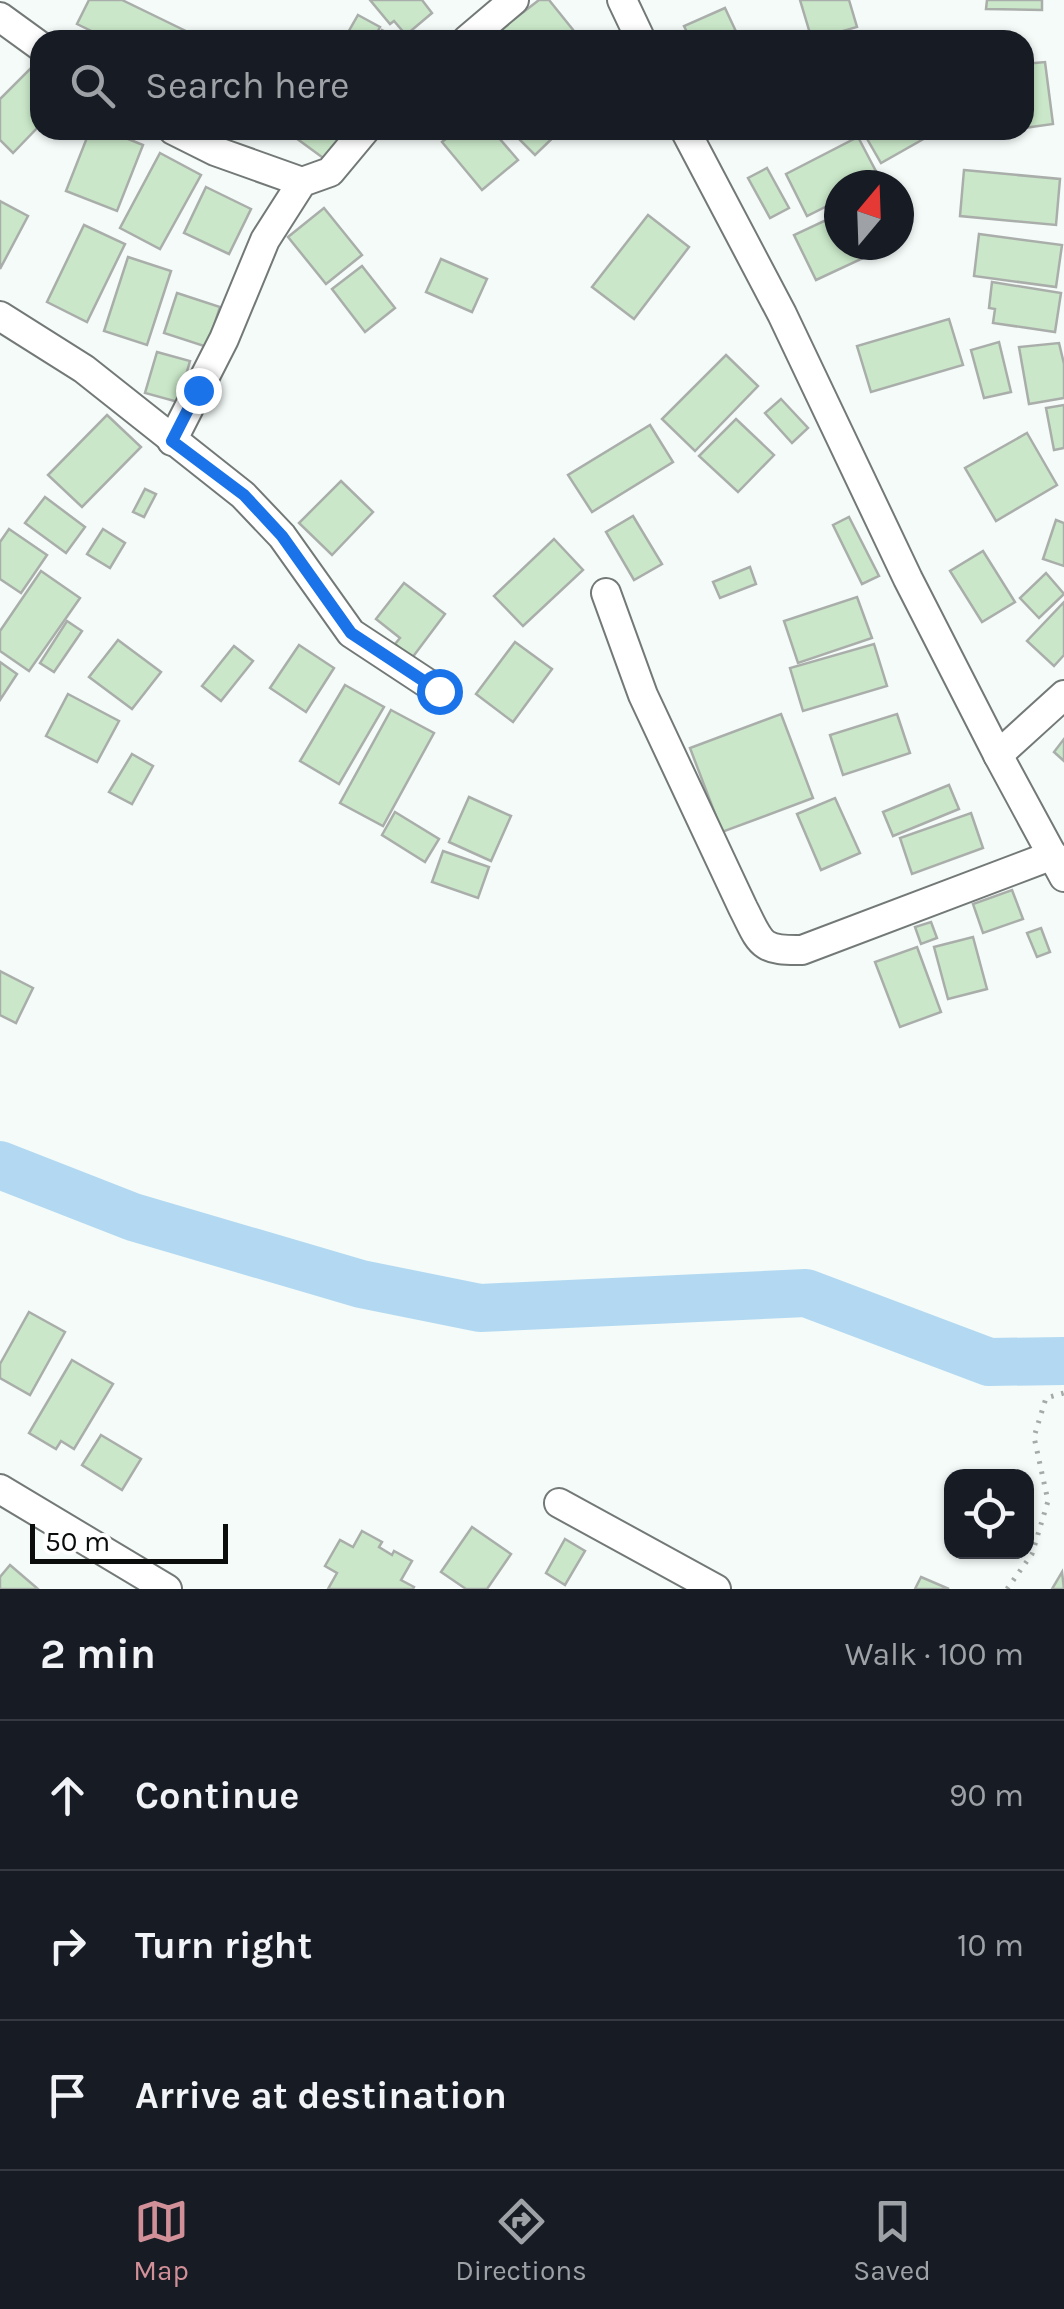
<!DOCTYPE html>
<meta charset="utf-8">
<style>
body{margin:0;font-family:Karla,sans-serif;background:#242831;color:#f1f3f6}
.controls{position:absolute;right:30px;bottom:30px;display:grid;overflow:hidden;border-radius:20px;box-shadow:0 2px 8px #0004}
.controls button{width:90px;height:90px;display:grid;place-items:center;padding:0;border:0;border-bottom:2px solid #363941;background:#171b24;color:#f1f3f6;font:50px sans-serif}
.compass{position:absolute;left:824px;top:170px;width:90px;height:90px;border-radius:50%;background:#171b24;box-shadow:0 2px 8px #0004;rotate:19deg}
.scale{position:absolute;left:30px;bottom:25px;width:198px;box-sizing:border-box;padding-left:10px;border:5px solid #0b0d0c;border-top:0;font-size:28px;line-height:35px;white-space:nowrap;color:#0b0d0c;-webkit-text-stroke:8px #fff;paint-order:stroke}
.stop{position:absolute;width:30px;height:30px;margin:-22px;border:8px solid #1a73e8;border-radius:50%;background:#fff}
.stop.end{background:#1a73e8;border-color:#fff;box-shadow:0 2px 10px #0008}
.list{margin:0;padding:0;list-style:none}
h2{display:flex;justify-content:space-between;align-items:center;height:130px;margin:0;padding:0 40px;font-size:42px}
h2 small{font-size:32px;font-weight:400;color:#9ea1a6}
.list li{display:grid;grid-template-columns:65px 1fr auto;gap:30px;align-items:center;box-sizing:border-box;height:150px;padding:0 40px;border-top:2px solid #363941}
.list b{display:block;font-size:38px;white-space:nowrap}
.list em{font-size:32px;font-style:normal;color:#9ea1a6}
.icon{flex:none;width:55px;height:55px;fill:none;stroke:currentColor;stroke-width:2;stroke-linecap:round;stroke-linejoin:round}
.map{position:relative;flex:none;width:1064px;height:1589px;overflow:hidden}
.search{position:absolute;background:#171b24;box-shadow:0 2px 8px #0004;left:30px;right:30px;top:30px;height:110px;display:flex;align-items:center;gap:25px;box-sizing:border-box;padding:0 35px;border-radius:30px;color:#9ea1a6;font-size:38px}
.sheet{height:580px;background:#171b24}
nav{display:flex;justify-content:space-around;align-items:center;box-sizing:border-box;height:140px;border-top:2px solid #363941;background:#171b24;font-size:28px;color:#9ea1a6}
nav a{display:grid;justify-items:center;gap:5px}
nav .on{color:#d18f98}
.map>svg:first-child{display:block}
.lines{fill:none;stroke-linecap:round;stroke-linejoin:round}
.river{stroke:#b2d9f1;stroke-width:48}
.building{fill:#cae8c9;stroke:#aaaeaa;stroke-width:2.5}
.street-casing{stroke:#737977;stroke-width:32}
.path{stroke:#a5aaa8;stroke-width:5;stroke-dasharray:2.5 8;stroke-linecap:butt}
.street{stroke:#fff;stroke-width:28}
.route{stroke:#1a73e8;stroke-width:12}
</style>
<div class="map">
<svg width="1064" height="1589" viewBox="0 0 1064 1589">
<rect width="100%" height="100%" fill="#f4fbf9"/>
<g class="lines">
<polyline class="river" points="0,1165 133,1217 361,1284 480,1308 806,1293 989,1362 1064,1361"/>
</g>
<g class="building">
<polygon points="89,0 122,0 192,34 189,40 110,40 77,24"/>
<polygon points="370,0 422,0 432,13 406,35 394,21 390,24"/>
<polygon points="539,0 549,0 574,31 562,40 487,40"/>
<polygon points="800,0 849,0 857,27 812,40"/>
<polygon points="987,0 1042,0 1042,10 986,9"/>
<polygon points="725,8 740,40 691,40 684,26"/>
<polygon points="358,15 380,27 373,40 354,40 346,36"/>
<polygon points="382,30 402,40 376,40"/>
<polygon points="1045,62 1053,124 1024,128 1024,64"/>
<polygon points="34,65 40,71 40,125 13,153 0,140 0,99"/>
<polygon points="90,130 106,130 143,145 117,211 66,191"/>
<polygon points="285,130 347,130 326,160"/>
<polygon points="456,130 492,130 518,160 482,190 442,142"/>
<polygon points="510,130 561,130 535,155"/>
<polygon points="862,130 924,130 927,137 881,163"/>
<polygon points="858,137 880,179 868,185 839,185 839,200 807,216 786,174"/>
<polygon points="160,153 201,175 160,249 120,228"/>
<polygon points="767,168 789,208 770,218 748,178"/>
<polygon points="964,170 1060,179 1056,225 960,216"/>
<polygon points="206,187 251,209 229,254 184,233"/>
<polygon points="0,201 28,216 0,269"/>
<polygon points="324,208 362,255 326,284 288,237"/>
<polygon points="839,214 839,245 891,245 816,280 794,235"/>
<polygon points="648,215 689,247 634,319 592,287"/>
<polygon points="84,225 125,244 87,322 47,302"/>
<polygon points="979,234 1062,245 1056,287 974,276"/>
<polygon points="128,257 171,271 147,345 104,331"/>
<polygon points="441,259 487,279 472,312 426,292"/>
<polygon points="362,266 395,308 365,332 332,289"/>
<polygon points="992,282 1061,293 1055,332 993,323 995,309 989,308"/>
<polygon points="177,293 220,307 207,347 164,333"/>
<polygon points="949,319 963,365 871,392 857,346"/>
<polygon points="999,342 1011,392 984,398 971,350"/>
<polygon points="1059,343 1064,364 1064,398 1029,404 1019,347"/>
<polygon points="157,352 190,361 178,402 145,393"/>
<polygon points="726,355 758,386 695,451 662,419"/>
<polygon points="781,399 808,428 792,443 765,413"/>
<polygon points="1064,405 1064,448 1054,450 1046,408"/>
<polygon points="107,415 141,447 82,507 48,475"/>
<polygon points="736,419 774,455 738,492 699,456"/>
<polygon points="650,425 673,462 592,512 568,475"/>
<polygon points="1027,433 1057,485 996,521 965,468"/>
<polygon points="341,481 373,512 332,555 299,523"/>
<polygon points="145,489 156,494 144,517 133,512"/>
<polygon points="45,497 85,527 66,553 25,523"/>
<polygon points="633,516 662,564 634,580 606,532"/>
<polygon points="849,517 879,576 862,584 833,525"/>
<polygon points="1056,520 1064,523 1064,566 1043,559"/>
<polygon points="9,529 47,555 21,593 0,579 0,542"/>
<polygon points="103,529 125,543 110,568 87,554"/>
<polygon points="554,539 583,570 523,626 494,596"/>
<polygon points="983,551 1015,602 982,622 950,571"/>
<polygon points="750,567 756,584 720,598 713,582"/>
<polygon points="41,571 80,598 29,671 0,651 0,631"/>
<polygon points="1046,573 1064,594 1039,618 1020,598"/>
<polygon points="404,583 445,614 412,658 395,644 400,638 376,619"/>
<polygon points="857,597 872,638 798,663 784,621"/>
<polygon points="1064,602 1064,655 1054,666 1027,641"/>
<polygon points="67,621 82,631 54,672 40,663"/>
<polygon points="118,640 161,672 132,709 89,677"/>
<polygon points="515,642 552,669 513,722 476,694"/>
<polygon points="874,644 887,686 803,711 790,668"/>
<polygon points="299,645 334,668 306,712 270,688"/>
<polygon points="234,646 253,661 221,701 202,686"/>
<polygon points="0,662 17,674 0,700"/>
<polygon points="345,685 384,707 339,784 300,761"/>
<polygon points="68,694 119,721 97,762 46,736"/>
<polygon points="391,710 434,733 383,826 340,803"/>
<polygon points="781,714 813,798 722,832 690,748"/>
<polygon points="897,714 910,753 843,775 830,735"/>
<polygon points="1064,739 1064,761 1054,752"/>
<polygon points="132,754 153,766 132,804 109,792"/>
<polygon points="949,785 959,809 893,836 883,812"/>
<polygon points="469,797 511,816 491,861 449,842"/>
<polygon points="835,798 860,853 821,870 797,814"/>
<polygon points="395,812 439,839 425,862 382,835"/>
<polygon points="971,813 983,848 912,874 900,838"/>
<polygon points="443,851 489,867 478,898 432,882"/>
<polygon points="1012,890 1023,919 983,933 973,904"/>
<polygon points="931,922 937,938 921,944 915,927"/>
<polygon points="1041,928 1050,952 1037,957 1027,933"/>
<polygon points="973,937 987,989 948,999 934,947"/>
<polygon points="917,947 941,1012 900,1027 875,962"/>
<polygon points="0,971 33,988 16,1023 0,1015"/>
<polygon points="29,1312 65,1332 30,1395 0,1378 0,1364"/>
<polygon points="72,1360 113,1384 74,1449 61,1441 56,1449 29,1433"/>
<polygon points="101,1435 141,1459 122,1490 82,1465"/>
<polygon points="472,1527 511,1554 487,1589 466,1589 441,1572"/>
<polygon points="362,1531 382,1542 379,1547 392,1555 394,1551 412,1561 401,1580 414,1587 413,1589 328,1589 337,1573 325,1566 340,1540 353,1547"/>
<polygon points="565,1539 585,1551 565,1585 546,1573"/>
<polygon points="10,1565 38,1589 0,1589 0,1577"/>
<polygon points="1062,1572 1064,1589 1052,1589"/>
<polygon points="921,1577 949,1589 915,1589"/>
</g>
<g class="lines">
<defs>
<g id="street">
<polyline points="622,0 641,40"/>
<polyline points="0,17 40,46"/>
<polyline points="467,40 514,0"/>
<polyline points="173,130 215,151 302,182"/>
<polyline points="685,130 782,314 908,579 998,755 1064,877"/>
<polyline points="0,316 84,369 243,495 282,536 351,633 439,691"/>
<polyline points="172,441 224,339 265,240 302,182 330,172 365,130"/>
<path d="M606,593L643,695L743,908C761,943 759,951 802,950L1053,855"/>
<polyline points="998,755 1064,695"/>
<polyline points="0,1489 167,1589"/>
<polyline points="559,1503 716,1589"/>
</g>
</defs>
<use href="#street" class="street-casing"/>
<polyline class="path" points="1007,1589 1032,1554 1048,1501 1034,1437 1046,1398 1064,1393"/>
<use href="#street" class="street"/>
</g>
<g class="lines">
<polyline class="route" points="198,390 172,441 244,495 282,536 351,633 439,691"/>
</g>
</svg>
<div class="controls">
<button><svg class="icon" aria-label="locate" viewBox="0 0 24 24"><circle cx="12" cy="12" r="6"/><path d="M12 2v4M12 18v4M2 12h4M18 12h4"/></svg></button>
</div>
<svg class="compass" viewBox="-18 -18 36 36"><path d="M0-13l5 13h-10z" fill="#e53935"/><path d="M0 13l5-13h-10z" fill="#9ea1a6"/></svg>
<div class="scale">50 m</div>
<div class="stop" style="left:439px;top:691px"></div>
<div class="stop end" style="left:198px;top:390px"></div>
<div class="search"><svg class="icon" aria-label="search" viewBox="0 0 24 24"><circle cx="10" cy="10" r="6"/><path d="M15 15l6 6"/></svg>Search here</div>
</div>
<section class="sheet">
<h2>2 min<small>Walk · 100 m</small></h2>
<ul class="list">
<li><svg class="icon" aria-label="ahead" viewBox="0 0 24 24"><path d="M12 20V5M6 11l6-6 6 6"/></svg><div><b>Continue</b></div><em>90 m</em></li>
<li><svg class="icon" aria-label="right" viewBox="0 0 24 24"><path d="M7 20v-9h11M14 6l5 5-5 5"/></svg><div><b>Turn right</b></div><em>10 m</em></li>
<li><svg class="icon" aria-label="arrive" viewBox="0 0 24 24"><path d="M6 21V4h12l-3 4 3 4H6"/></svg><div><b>Arrive at destination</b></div></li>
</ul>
</section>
<nav>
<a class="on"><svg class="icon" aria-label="map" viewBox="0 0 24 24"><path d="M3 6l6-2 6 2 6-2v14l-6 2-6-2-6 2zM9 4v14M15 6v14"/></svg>Map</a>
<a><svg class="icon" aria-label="directions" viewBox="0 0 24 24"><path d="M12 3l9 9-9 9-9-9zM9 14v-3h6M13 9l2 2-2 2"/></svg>Directions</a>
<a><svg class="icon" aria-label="saved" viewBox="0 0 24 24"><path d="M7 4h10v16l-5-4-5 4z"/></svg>Saved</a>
</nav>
